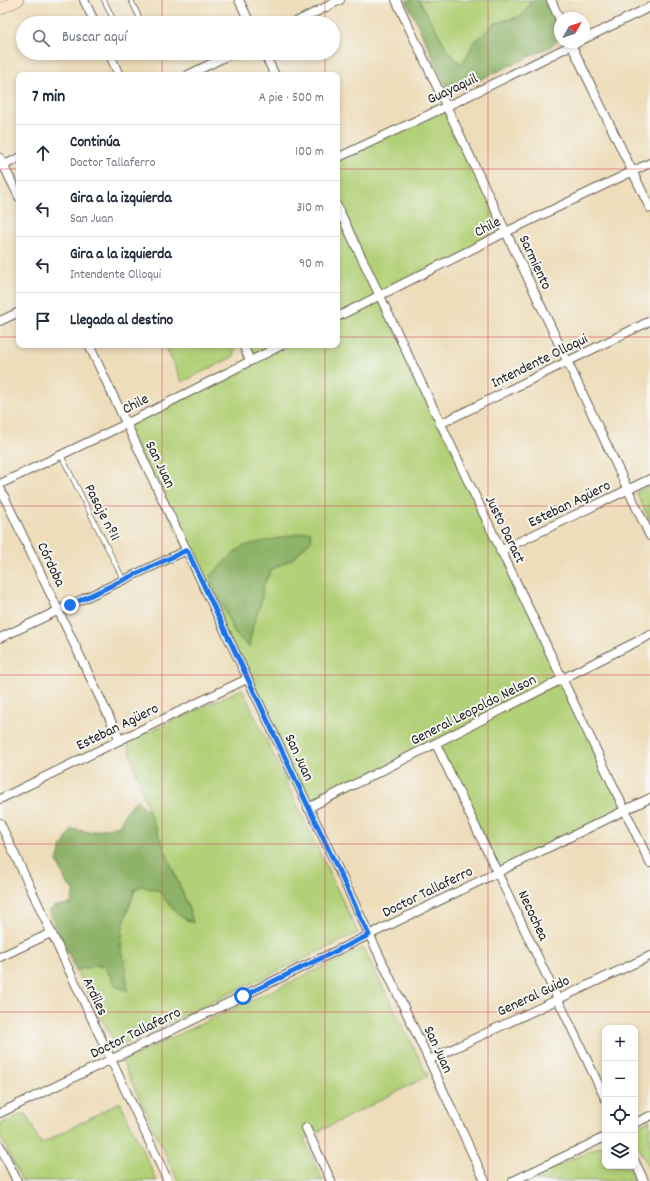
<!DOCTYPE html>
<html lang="es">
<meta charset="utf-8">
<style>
body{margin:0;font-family:Dekko,sans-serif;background:#f2f2f3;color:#1f2937}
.controls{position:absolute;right:12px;bottom:12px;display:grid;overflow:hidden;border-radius:8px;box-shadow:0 2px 6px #0003}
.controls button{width:36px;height:36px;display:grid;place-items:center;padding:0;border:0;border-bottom:1px solid #e0e1e3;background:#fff;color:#1f2937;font:20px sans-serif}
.compass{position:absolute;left:554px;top:12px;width:36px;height:36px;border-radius:50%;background:#fff;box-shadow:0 2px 6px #0003;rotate:50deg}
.stop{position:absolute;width:12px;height:12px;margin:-9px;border:3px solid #1a73e8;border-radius:50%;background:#fff}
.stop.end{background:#1a73e8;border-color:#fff;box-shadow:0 1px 4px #0008}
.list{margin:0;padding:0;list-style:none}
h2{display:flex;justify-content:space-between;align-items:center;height:52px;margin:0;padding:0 16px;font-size:17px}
h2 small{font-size:13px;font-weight:400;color:#747a83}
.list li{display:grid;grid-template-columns:26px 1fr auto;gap:12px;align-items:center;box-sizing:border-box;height:56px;padding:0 16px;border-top:1px solid #e0e1e3}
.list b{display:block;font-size:15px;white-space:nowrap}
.list p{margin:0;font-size:13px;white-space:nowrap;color:#747a83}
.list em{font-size:13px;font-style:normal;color:#747a83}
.icon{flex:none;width:22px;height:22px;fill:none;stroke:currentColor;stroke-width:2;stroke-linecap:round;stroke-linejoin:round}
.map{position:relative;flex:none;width:650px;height:1181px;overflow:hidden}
.search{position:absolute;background:#fff;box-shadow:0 2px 6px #0003;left:16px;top:16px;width:324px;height:44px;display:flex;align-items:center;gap:10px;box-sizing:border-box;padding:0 14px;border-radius:22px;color:#747a83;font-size:15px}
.panel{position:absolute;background:#fff;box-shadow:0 2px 6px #0003;left:16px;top:72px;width:324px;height:276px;border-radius:8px}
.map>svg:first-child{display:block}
.green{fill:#b2d077;stroke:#67764a}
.forest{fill:#8db268;stroke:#546742}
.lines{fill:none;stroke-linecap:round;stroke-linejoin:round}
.service-casing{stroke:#666053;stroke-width:5.5}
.minor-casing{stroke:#666053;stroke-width:10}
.secondary-casing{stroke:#666053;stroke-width:12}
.service{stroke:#fff;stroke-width:4}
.minor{stroke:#fff;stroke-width:8}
.secondary{stroke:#fbe5cf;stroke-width:11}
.route{stroke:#1a73e8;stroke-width:5}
.grid{fill:none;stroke:#d1495b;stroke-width:1;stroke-opacity:0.55}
.labels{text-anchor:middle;stroke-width:4;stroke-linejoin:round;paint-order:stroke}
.street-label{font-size:15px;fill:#1c1c1c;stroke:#f6f6f2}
</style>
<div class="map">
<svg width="650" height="1181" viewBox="0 0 650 1181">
<rect width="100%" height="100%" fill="#f6f6f2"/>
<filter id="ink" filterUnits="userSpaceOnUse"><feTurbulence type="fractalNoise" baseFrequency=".025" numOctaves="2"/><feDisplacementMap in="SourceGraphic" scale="8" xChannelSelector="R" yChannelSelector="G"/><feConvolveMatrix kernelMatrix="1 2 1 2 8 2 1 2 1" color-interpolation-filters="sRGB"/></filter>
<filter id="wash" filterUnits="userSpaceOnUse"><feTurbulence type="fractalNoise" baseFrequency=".012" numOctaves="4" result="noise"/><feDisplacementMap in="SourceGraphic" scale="16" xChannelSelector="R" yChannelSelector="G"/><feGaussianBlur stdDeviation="0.9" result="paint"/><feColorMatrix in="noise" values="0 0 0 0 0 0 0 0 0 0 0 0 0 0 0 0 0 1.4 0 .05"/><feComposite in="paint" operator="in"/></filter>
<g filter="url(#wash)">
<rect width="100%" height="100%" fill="#eeddba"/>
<g class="green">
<polygon points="419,0 529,0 530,4 522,16 496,23 473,43 467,56 462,64 450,54"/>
<polygon points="446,105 506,232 379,296 624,810 497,872 436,744 308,808 126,424 250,361 243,345 337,345 337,158"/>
<polygon points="165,345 235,345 235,346 233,357 182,382"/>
<polygon points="650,486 650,521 636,492"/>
<polygon points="242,689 358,933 117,1047 76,970 95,966 104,966 117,987 125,963 121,947 123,925 135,890 141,885 159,890 170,906 180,916 193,923 188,906 149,812 127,742"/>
<polygon points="363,948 428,1076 304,1139 323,1181 178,1181 122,1061"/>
<polygon points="120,1102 157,1181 22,1181 0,1136 0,1124 25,1113 41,1144"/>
<polygon points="650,1120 650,1171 635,1139 635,1127"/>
<polygon points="605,1144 605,1166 628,1166 636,1181 525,1181"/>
</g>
<g class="forest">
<polygon points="406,0 419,0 450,54 461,64 467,56 473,43 496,23 522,16 530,4 529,0 545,0 558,28 560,38 552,46 460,89 453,90 447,87"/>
<polygon points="310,531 312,540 292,559 271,570 263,587 261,603 253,625 249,647 235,634 210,577 222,564 243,546"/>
<polygon points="137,800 149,812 188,906 193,923 180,916 170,906 159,891 141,886 134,890 123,925 121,947 125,963 128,991 117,987 104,966 95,966 76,970 48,911 55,906 71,904 74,889 67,884 57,861 62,846 72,829 90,832 119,825 128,808"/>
</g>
</g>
<g filter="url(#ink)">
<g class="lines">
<defs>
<g id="service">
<polyline points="104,0 115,23"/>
<polyline points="131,0 142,23"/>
<polyline points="61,455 124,581"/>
</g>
<g id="minor">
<polyline points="84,0 95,23"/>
<polyline points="239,0 250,23"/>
<polyline points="396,0 650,536"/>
<polyline points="551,0 560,20"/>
<polyline points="294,23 340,0"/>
<polyline points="584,39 650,7"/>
<polyline points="570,42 650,208"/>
<polyline points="109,53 119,75"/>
<polyline points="264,53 275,75"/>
<polyline points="188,75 233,53"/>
<polyline points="0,158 19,197"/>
<polyline points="337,158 460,100 578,42"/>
<polyline points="0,167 19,158"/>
<polyline points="337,206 650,863"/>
<polyline points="337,317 506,232 650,163"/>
<polyline points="0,321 19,312"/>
<polyline points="89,345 429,1060 485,1181"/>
<polyline points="243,345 250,361"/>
<polyline points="440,424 650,321"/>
<polyline points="0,484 126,424 282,345"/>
<polyline points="0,488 120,740"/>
<polyline points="500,551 650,479"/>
<polyline points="0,638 187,550"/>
<polyline points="436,744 605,1098"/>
<polyline points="0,799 120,740 247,679"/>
<polyline points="308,808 574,673 650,635"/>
<polyline points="0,823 168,1181"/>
<polyline points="0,957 51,933"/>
<polyline points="429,1060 650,956"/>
<polyline points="0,1113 369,935 650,798"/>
<polyline points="635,1123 650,1116"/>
<polyline points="306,1128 331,1181"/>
<polyline points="0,1146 17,1181"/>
<polyline points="635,1162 644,1181"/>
<polyline points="513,1181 605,1137"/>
</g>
<polyline id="secondary" points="0,9 18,0"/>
</defs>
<use href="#service" class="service-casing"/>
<use href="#minor" class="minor-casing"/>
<use href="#secondary" class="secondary-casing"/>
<use href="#service" class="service"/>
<use href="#minor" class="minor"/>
<use href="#secondary" class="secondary"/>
</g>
</g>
<g class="lines" filter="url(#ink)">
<polyline class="route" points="70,605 187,550 369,935 243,996"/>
</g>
<path class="grid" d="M162,0V23M325,0V23M488,0V1181M162,53V75M325,53V75M0,169H19M337,169H650M0,337H19M337,337H650M162,345V1181M325,345V1181M0,506H650M0,675H650M0,844H650M0,1012H650"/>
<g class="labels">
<g class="street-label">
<text transform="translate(452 88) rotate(-25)" y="5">Guayaquil</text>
<text transform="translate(487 226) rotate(-27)" y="5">Chile</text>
<text transform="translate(536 262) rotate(65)" y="5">Sarmiento</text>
<text transform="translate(539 360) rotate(-26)" y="5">Intendente Olloqui</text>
<text transform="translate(135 403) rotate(-27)" y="5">Chile</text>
<text transform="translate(161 464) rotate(64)" y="5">San Juan</text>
<text transform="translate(569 503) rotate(-26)" y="5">Esteban Agüero</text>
<text transform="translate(103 512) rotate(63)" y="5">Pasaje nº11</text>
<text transform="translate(506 529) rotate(64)" y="5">Justo Daract</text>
<text transform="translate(52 564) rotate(65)" y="5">Córdoba</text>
<text transform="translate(473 709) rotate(-27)" y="5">General Leopoldo Nelson</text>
<text transform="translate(117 726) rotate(-26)" y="5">Esteban Agüero</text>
<text transform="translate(300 757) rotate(65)" y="5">San Juan</text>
<text transform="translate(427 891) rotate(-26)" y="5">Doctor Tallaferro</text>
<text transform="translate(534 915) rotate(65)" y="5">Necochea</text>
<text transform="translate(533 995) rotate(-25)" y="5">General Guido</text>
<text transform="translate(96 996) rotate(65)" y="5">Ardiles</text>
<text transform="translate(135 1032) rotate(-26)" y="5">Doctor Tallaferro</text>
<text transform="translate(439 1049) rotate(65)" y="5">San Juan</text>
</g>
</g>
</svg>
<div class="controls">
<button>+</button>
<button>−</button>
<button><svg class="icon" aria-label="locate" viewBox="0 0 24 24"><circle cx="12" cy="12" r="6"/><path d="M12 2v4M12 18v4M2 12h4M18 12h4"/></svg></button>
<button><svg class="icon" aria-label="layers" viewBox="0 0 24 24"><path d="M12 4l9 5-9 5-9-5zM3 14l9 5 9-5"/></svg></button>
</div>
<svg class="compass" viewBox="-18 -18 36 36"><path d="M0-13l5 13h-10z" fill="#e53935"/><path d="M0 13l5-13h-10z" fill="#747a83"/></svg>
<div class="stop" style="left:243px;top:996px"></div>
<div class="stop end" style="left:70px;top:605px"></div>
<div class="search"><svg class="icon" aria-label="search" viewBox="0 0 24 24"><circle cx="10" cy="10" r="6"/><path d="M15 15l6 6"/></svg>Buscar aquí</div>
<section class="panel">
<h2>7 min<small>A pie · 500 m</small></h2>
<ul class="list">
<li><svg class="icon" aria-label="ahead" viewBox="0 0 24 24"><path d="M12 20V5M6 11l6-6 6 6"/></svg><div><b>Continúa</b><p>Doctor Tallaferro</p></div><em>100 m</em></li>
<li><svg class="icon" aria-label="left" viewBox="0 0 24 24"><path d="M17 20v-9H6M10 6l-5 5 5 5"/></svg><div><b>Gira a la izquierda</b><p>San Juan</p></div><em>310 m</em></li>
<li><svg class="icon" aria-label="left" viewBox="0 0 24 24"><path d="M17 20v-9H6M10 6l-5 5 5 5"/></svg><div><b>Gira a la izquierda</b><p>Intendente Olloqui</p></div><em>90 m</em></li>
<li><svg class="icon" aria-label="arrive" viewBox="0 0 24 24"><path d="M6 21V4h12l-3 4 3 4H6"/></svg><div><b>Llegada al destino</b></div></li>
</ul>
</section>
</div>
